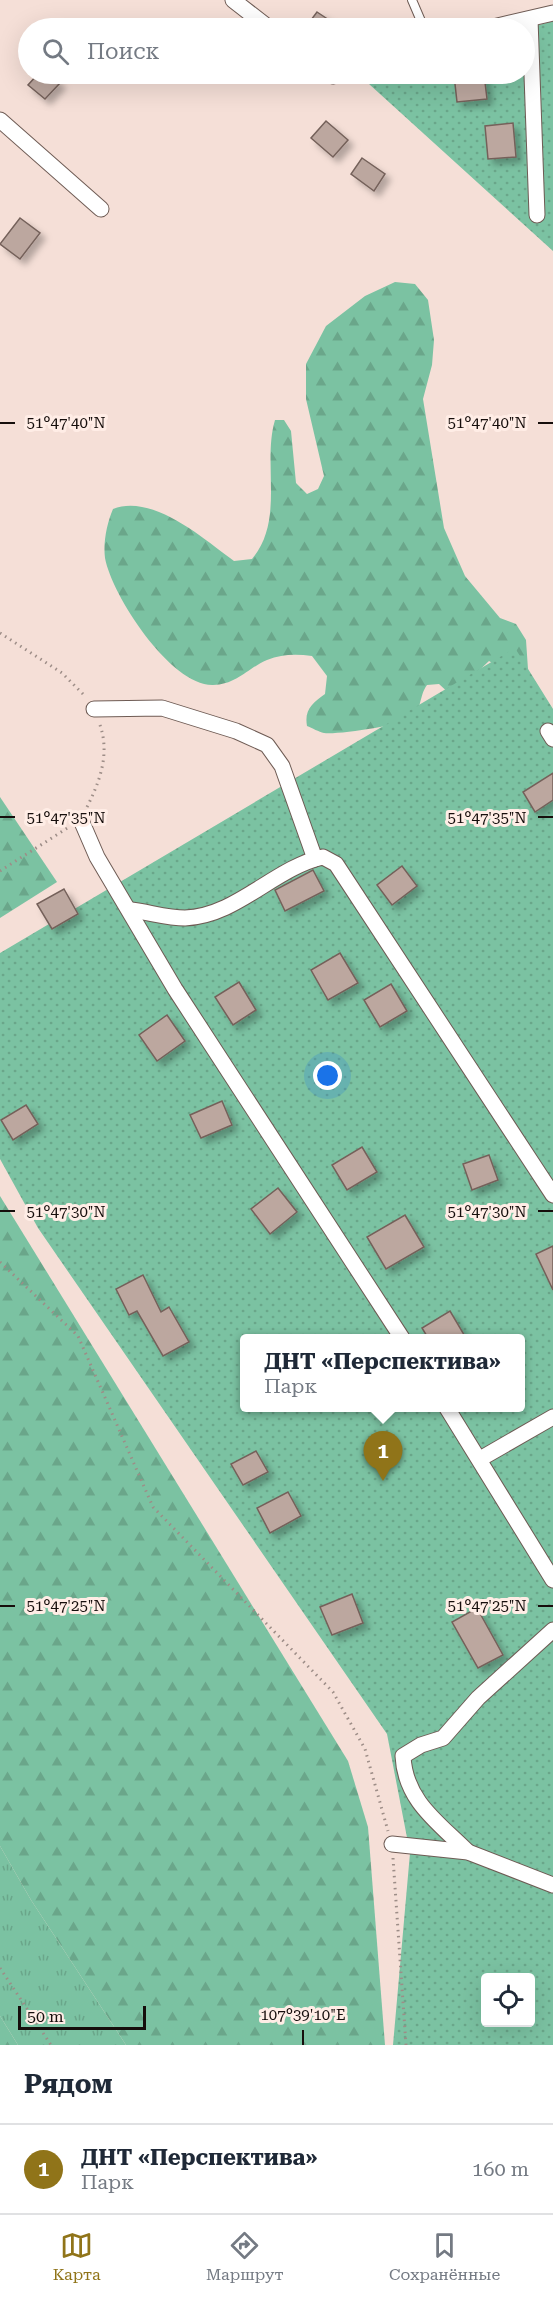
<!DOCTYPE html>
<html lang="ru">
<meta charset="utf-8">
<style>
body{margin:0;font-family:"Roboto Serif",serif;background:#f2f2f3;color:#1f2937}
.controls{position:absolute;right:18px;bottom:18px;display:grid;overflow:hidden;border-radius:6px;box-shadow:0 6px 24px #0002}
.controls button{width:54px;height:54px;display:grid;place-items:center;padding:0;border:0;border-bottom:2px solid #e0e1e3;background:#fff;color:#1f2937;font:30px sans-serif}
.scale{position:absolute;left:18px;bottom:15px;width:128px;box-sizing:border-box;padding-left:6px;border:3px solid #160e0c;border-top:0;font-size:16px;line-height:21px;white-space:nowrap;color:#160e0c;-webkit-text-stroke:4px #ffede6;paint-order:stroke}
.you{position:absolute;left:328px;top:1076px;width:21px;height:21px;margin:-15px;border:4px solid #fff;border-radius:50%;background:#1a73e8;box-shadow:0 0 0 9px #1a73e833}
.badge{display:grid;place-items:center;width:39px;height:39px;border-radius:50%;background:#907419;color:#fff;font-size:20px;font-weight:700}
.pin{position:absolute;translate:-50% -50px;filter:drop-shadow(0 2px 3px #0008)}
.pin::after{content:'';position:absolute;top:32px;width:21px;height:18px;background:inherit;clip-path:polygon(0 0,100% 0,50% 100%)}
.popup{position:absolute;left:240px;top:1334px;width:285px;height:78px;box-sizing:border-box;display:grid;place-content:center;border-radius:6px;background:#fff;filter:drop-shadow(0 2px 4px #0005);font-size:20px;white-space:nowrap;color:#747a83}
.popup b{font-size:22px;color:#1f2937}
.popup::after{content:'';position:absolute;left:50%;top:100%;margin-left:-12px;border:12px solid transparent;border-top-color:#fff}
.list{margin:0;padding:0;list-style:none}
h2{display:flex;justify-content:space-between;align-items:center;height:78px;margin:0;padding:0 24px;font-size:26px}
h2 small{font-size:20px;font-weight:400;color:#747a83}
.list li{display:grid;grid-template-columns:39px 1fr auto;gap:18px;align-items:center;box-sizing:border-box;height:90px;padding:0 24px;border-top:2px solid #e0e1e3}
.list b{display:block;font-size:22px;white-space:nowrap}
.list p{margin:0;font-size:20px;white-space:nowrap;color:#747a83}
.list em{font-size:20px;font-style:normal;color:#747a83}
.icon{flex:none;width:33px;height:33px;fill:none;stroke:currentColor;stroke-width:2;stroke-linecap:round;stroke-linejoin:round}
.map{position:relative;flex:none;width:553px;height:2045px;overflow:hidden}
.search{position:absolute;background:#fff;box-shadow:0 6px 24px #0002;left:18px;right:18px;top:18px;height:66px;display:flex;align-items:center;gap:15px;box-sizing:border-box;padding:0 21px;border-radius:33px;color:#747a83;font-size:22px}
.sheet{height:168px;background:#fff}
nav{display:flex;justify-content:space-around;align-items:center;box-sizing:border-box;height:84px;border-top:2px solid #e0e1e3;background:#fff;font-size:16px;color:#747a83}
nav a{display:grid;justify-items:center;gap:3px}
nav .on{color:#907419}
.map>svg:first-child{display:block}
.grass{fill:url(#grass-tufts)}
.forest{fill:url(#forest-firs)}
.park{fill:url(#park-dots);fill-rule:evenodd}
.building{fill:#bca79f;stroke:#74615a;stroke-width:1.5;filter:url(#shadow)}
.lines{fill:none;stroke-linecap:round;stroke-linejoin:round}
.lane-casing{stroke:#6e5b54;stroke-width:10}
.street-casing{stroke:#6e5b54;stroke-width:17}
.path{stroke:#9d8d87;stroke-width:3;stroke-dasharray:1.5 4.5;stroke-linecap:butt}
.lane{stroke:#fff;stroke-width:8}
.street{stroke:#fff;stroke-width:15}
.ticks{fill:none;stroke:#160e0c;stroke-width:2}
.ticks-label{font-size:15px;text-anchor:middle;fill:#160e0c;stroke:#ffede6;stroke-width:6;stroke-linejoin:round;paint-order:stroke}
</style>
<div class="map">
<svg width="553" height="2045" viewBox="0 0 553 2045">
<defs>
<pattern id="grass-tufts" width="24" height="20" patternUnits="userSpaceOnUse" patternTransform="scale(1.5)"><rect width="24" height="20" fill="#7bc2a2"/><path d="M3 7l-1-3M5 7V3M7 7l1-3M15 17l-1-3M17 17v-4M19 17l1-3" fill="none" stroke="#6aa68a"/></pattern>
<pattern id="forest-firs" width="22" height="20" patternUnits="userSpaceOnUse" patternTransform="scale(1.5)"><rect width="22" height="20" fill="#7bc2a2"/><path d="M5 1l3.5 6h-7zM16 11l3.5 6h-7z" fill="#6aa68a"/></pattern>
<pattern id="park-dots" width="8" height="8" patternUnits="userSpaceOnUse" patternTransform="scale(1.5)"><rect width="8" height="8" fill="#7bc2a2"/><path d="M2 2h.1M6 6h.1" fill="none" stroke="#6aa68a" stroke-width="1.8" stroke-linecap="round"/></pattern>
<filter id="shadow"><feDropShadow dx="5.5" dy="5.5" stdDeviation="3" flood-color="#0004"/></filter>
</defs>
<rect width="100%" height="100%" fill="#f5dfd7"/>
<polygon class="grass" points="0,1846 31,1900 126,2045 18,2045 0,2016"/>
<g class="forest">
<path d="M395,282L415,284L428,300L434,340L432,365L423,399L444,528L465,576L500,618L516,624L526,640L529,684L489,661L452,696L439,684L427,685C419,696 422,709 412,718C404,725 337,735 324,733C319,732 312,728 307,726C304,709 313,703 325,694L327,676L312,656C296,654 282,654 267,660C248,668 236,685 213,685C171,686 112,596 105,558C103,542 107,523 113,509C152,493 204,539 234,561L252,559C285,520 262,464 275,420H284L291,431L296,483L307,494L318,489L324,476L306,399V364L326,326L365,296Z"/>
<polygon points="0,797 57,882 0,918"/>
<polygon points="0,1196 348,1761 368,1827 385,2045 126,2045 31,1900 0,1846"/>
<polygon points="0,2016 18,2045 0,2045"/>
</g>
<g class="park">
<polygon points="553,21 553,251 358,74 524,74 525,29"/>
<path d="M515,648L553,709V2045H393L410,1853L387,1734L38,1228L0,1159V953ZM245,1338H521V1408H245ZM486,1978H530V2022H486Z"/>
</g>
<g class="building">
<polygon points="317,12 341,28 305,28"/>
<polygon points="38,74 49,74 60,83 45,99 28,85"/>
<polygon points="484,74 487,99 457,102 454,75"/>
<polygon points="326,121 348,140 333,157 311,138"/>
<polygon points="513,123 516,157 488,159 485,126"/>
<polygon points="362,158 385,174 374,191 351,174"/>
<polygon points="20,218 40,233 20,259 0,244"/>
<polygon points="553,773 553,800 535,812 523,792"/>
<polygon points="402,866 417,886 392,905 377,885"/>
<polygon points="313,870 324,891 285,911 275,890"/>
<polygon points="64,889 78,914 52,929 37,904"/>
<polygon points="340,953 358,983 328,1000 311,970"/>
<polygon points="239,982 256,1010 233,1025 215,997"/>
<polygon points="391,984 407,1011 380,1027 364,1000"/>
<polygon points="167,1015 185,1041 157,1061 139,1035"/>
<polygon points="222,1101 232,1125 201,1138 190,1115"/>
<polygon points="26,1105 38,1124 13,1140 1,1120"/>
<polygon points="362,1147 377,1172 347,1190 332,1165"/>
<polygon points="489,1155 498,1180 472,1190 463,1164"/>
<polygon points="278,1188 297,1212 270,1234 251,1209"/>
<polygon points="405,1215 424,1247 386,1269 367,1237"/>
<polygon points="553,1246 553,1290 536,1254"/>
<polygon points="143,1275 161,1312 169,1307 189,1342 163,1356 137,1311 129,1315 116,1289"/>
<polygon points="450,1311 466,1338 428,1338 422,1328"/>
<polygon points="256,1451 268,1472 243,1485 231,1464"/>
<polygon points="288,1492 301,1516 270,1533 257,1508"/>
<polygon points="352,1594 363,1623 332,1635 320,1607"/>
<polygon points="477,1608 503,1655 478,1668 452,1622"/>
</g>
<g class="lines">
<defs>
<polyline id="lane" points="412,0 424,28"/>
<g id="street">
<polyline points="233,0 269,28"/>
<polyline points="530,19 537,215"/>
<polyline points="489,28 553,13"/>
<polyline points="329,74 333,76 343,74"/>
<polyline points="0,120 101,209"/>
<polyline points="94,709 162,708 236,731 267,745 282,766 315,859"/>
<polyline points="548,731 553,739"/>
<polyline points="81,820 97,857 175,989 402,1338"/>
<path d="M131,910C148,912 168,918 185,918C237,916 274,868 323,857L336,864L553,1195"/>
<polyline points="447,1408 553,1580"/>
<polyline points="480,1459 553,1417"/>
<polyline points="392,1844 468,1852 553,1885"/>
<path d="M468,1852C439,1823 405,1801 403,1756L421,1745L443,1738L478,1698L553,1630"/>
</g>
</defs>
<use href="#lane" class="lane-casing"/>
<use href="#street" class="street-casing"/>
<g class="path">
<polyline points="0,633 62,673 85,696"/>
<path d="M87,807C100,781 110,754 100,725"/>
<polyline points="0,871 69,827"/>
<polyline points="0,1262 78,1336 153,1507 333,1692 365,1749 388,1831"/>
<polyline points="393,1858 406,2045"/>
<polyline points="0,1968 51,2045"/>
</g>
<use href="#lane" class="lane"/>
<use href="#street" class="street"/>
</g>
<path class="ticks" d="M0,423H15M538,423H553M0,817H15M538,817H553M0,1211H15M538,1211H553M0,1606H15M538,1606H553M303,2030V2045"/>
<g class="ticks-label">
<text x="66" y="428">51°47'40"N</text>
<text x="487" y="428">51°47'40"N</text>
<text x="66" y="823">51°47'35"N</text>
<text x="487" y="823">51°47'35"N</text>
<text x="66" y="1217">51°47'30"N</text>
<text x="487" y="1217">51°47'30"N</text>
<text x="66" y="1611">51°47'25"N</text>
<text x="487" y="1611">51°47'25"N</text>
<text x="303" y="2020">107°39'10"E</text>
</g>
</svg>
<div class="controls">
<button><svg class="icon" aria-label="locate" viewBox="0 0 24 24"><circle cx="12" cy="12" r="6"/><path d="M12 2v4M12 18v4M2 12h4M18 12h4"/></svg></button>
</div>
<div class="scale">50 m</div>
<div class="you"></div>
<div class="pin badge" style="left:383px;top:1481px">1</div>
<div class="popup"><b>ДНТ «Перспектива»</b>Парк</div>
<div class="search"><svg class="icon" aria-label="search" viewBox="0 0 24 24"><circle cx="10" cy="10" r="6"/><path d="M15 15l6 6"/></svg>Поиск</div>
</div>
<section class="sheet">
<h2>Рядом<small></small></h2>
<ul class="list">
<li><span class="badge">1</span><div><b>ДНТ «Перспектива»</b><p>Парк</p></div><em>160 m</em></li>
</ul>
</section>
<nav>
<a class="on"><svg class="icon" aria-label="map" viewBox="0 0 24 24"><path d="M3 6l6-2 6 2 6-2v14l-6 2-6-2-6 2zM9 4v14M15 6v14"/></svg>Карта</a>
<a><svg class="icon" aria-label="directions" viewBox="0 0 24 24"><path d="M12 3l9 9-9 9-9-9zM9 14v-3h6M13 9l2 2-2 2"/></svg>Маршрут</a>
<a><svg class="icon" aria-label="saved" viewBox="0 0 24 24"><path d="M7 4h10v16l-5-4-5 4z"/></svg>Сохранённые</a>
</nav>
